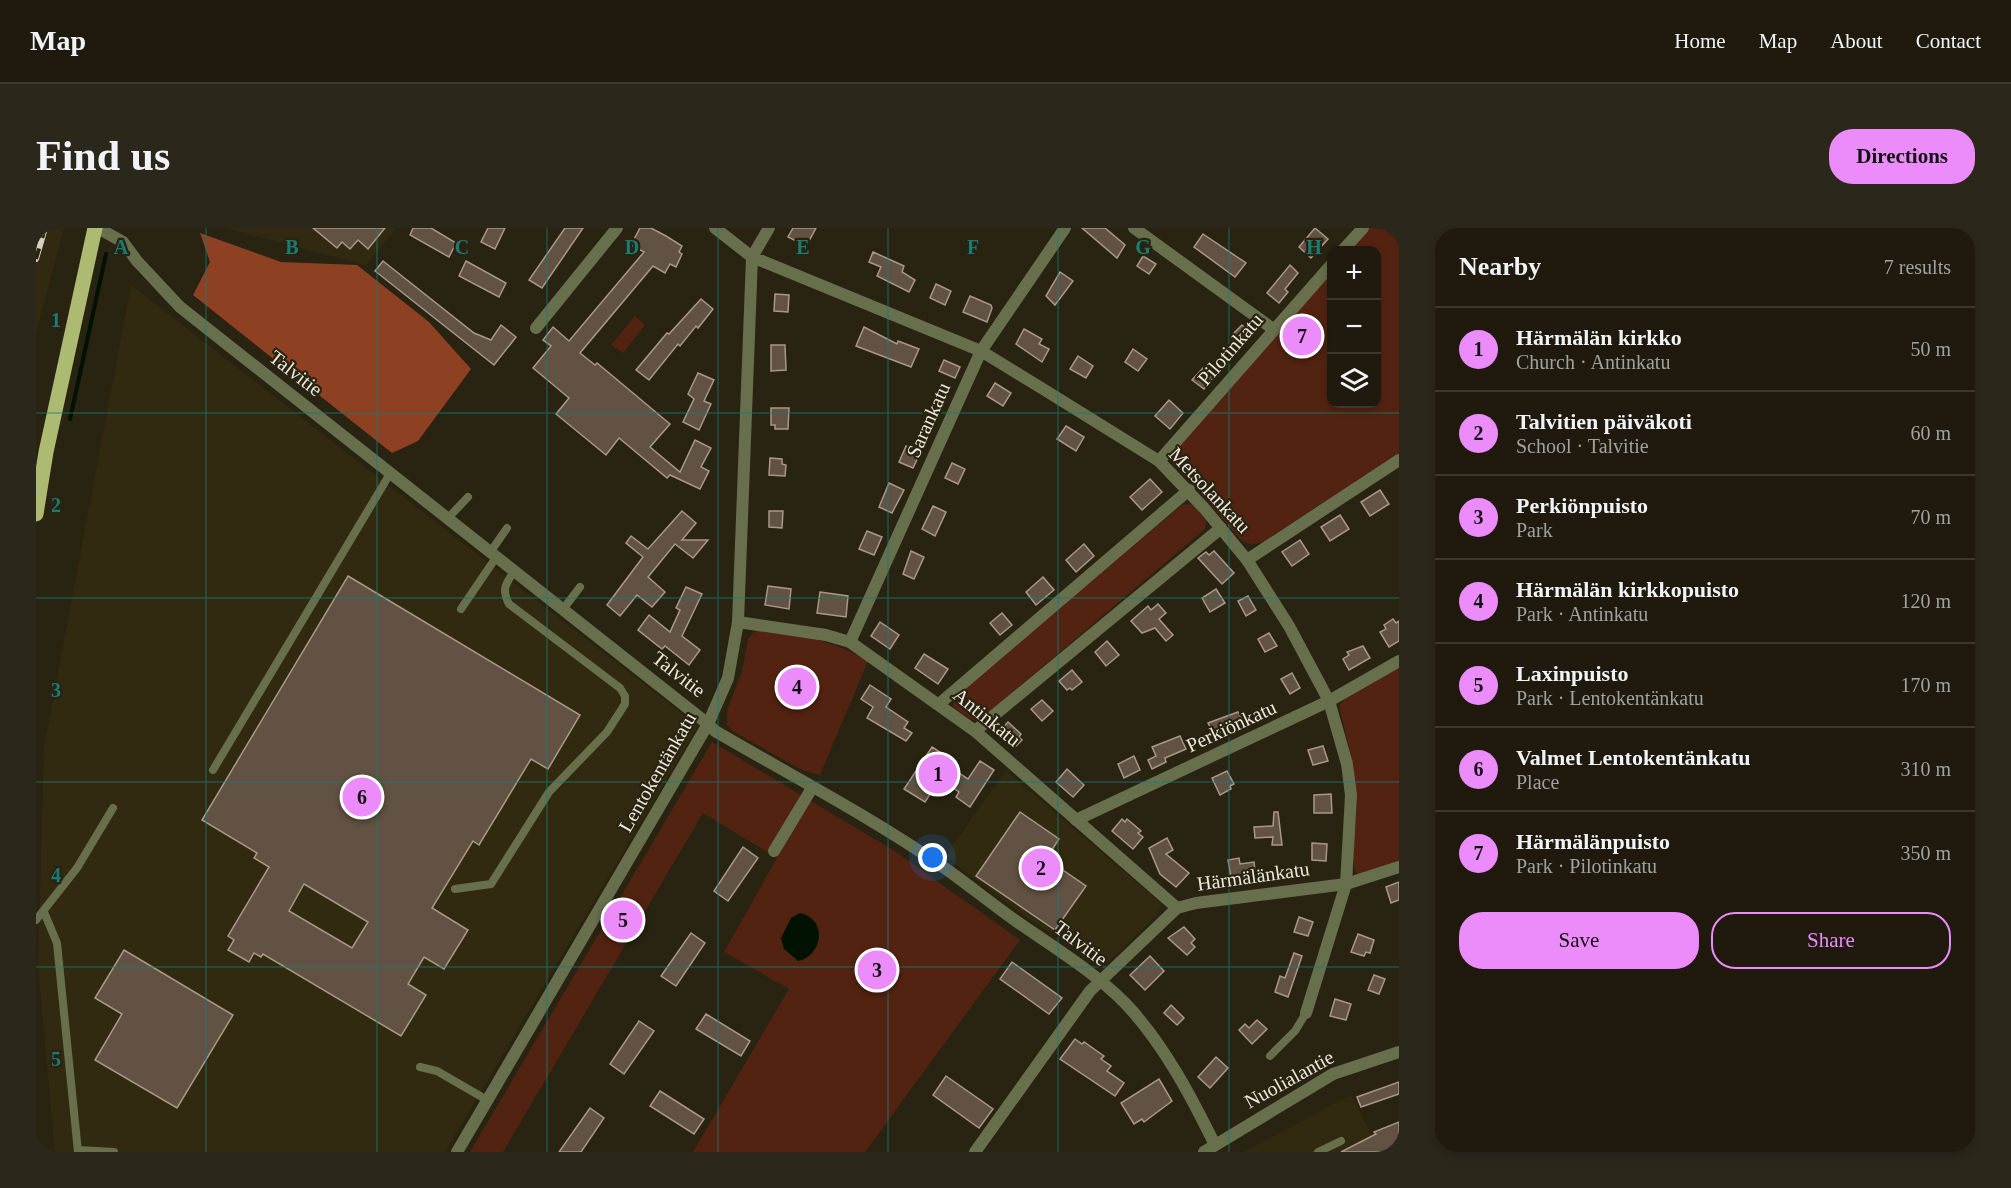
<!DOCTYPE html>
<meta charset="utf-8">
<style>
body{margin:0;font-family:"Times New Roman",serif;background:#2c271b;color:#f1f3f6}
.controls{position:absolute;right:18px;top:18px;display:grid;overflow:hidden;border-radius:12px;box-shadow:0 3px 9px #0003}
.controls button{width:54px;height:54px;display:grid;place-items:center;padding:0;border:0;border-bottom:2px solid #3c382e;background:#1f1a0d;color:#f1f3f6;font:30px sans-serif}
.you{position:absolute;left:897px;top:630px;width:21px;height:21px;margin:-15px;border:4px solid #fff;border-radius:50%;background:#1a73e8;box-shadow:0 0 0 9px #1a73e833}
.badge{display:grid;place-items:center;width:39px;height:39px;border-radius:50%;background:#ec8cfa;color:#111;font-size:20px;font-weight:700}
.pin{position:absolute;translate:-50% -50%;border:3px solid #fff;box-shadow:0 2px 6px #0006}
.list{margin:0;padding:0;list-style:none}
h2{display:flex;justify-content:space-between;align-items:center;height:78px;margin:0;padding:0 24px;font-size:26px}
h2 small{font-size:20px;font-weight:400;color:#a1a19d}
.list li{display:grid;grid-template-columns:39px 1fr auto;gap:18px;align-items:center;box-sizing:border-box;height:84px;padding:0 24px;border-top:2px solid #3c382e}
.list b{display:block;font-size:22px;white-space:nowrap}
.list p{margin:0;font-size:20px;white-space:nowrap;color:#a1a19d}
.list em{font-size:20px;font-style:normal;color:#a1a19d}
.actions{display:flex;gap:12px;padding:18px 24px}
.actions a{flex:1;padding:14px 0;border:2px solid #ec8cfa;border-radius:24px;text-align:center;font-size:21px;color:#ec8cfa}
.actions .main{background:#ec8cfa;color:#111}
.icon{flex:none;width:33px;height:33px;fill:none;stroke:currentColor;stroke-width:2;stroke-linecap:round;stroke-linejoin:round}
.map{position:relative;flex:none;width:1363px;height:924px;overflow:hidden;border-radius:24px}
header{display:flex;align-items:center;gap:36px;box-sizing:border-box;height:84px;padding:0 30px;background:#1f1a0d;border-bottom:2px solid #3c382e}
header strong{font-size:28px}
nav{display:flex;gap:33px;margin-inline-start:auto;font-size:21px}
.intro{display:flex;align-items:center;justify-content:space-between;box-sizing:border-box;height:144px;padding:0 36px}
h1{margin:0;font-size:42px}
.button{padding:15px 27px;border-radius:24px;background:#ec8cfa;color:#111;font-size:21px;font-weight:700}
main{display:flex;gap:36px;padding:0 36px}
aside{flex:1;background:#1f1a0d;border-radius:24px;box-shadow:0 3px 9px #0003}
.map>svg:first-child{display:block}
.built{fill:#322a10}
.green{fill:#532312}
.forest{fill:#8e4023}
.water{fill:#021202}
.lines{fill:none;stroke-linecap:round;stroke-linejoin:round}
.stream{stroke:#021202;stroke-width:4}
.building{fill:#625243;stroke:#a99887;stroke-width:1.5;fill-rule:evenodd}
.service{stroke:#686f4c;stroke-width:8}
.minor{stroke:#686f4c;stroke-width:12}
.tertiary{stroke:#686f4c;stroke-width:12}
.primary{stroke:#adbb72;stroke-width:15}
.rail-casing{stroke:#d3cfc2;stroke-width:6}
.rail{stroke:#292311;stroke-width:4;stroke-dasharray:11;stroke-linecap:butt}
.grid{fill:none;stroke:#1a7c74;stroke-width:1.5;stroke-opacity:0.55}
.labels{text-anchor:middle;stroke-width:4.5;stroke-linejoin:round;paint-order:stroke}
.street-label{font-size:20px;fill:#ece8dc;stroke:#292311}
.grid-label{font-size:20px;text-anchor:middle;font-weight:bold;fill:#1a7c74;stroke:#292311;stroke-width:4.5;stroke-linejoin:round;paint-order:stroke}
</style>
<header>
<strong>Map</strong>
<nav><a>Home</a><a>Map</a><a>About</a><a>Contact</a></nav>
</header>
<div class="intro"><h1>Find us</h1><a class="button">Directions</a></div>
<main>
<div class="map">
<svg width="1363" height="924" viewBox="0 0 1363 924">
<rect width="100%" height="100%" fill="#292311"/>
<g class="built">
<polygon points="0,0 28,0 0,105"/>
<polygon points="189,0 361,0 330,37"/>
<polygon points="95,57 662,498 409,924 19,924 2,738 8,520"/>
<polygon points="970,543 1126,676 1121,687 1070,736 1062,735 991,690 909,628"/>
<polygon points="1315,867 1344,924 1209,924 1215,920"/>
</g>
<g class="green">
<polygon points="1332,0 1363,0 1363,225 1225,315 1214,316 1205,312 1132,228 1295,41 1296,176 1340,176 1340,22 1312,22"/>
<polygon points="599,88 609,97 587,125 575,117"/>
<polygon points="1153,276 1159,278 1170,293 1169,301 945,491 936,492 917,479 919,467 1146,277"/>
<path d="M721,402C765,408 793,410 832,433L784,547L766,542L698,504L691,497V483L706,443L712,411Z"/>
<polygon points="1363,440 1363,633 1321,646 1318,639 1318,539 1303,478 1313,467"/>
<polygon points="676,514 857,622 984,712 829,924 657,924 753,761 688,724 741,630 667,585 467,924 434,924"/>
</g>
<polygon class="forest" points="164,5 245,34 321,37 393,94 435,141 382,213 356,225 157,67 174,34"/>
<path class="water" d="M764,685C792,691 787,728 762,733L748,721L745,710L755,690Z"/>
<g class="lines">
<polyline class="stream" points="34,191 70,26"/>
</g>
<g class="building">
<polygon points="277,0 349,0 332,21 322,12 314,21 306,14 301,20"/>
<polygon points="377,0 395,0 420,15 413,29 374,7"/>
<polygon points="452,0 469,0 459,21 445,14"/>
<polygon points="529,0 547,0 506,60 493,52"/>
<polygon points="604,0 615,0 630,8 646,18 643,24 646,26 640,39 634,36 629,45 617,38 544,125 559,137 561,135 634,196 614,219 644,244 659,212 675,220 665,239 673,243 664,261 634,247 631,250 583,210 570,227 520,186 533,170 497,140 515,118 507,112 517,99 533,113 608,24 595,17"/>
<polygon points="757,0 780,0 773,13 768,11 766,16 752,9"/>
<polygon points="1046,0 1069,0 1089,17 1081,30"/>
<polygon points="1279,0 1292,11 1275,30 1263,19"/>
<polygon points="1167,6 1210,35 1199,49 1158,19"/>
<polygon points="837,24 868,38 866,44 879,52 873,64 841,48 845,39 833,34"/>
<polygon points="1107,28 1120,36 1113,46 1101,38"/>
<polygon points="347,33 438,105 455,112 465,97 480,109 458,137 339,43"/>
<polygon points="430,33 470,55 463,69 423,48"/>
<polygon points="1254,37 1262,45 1249,61 1252,64 1243,75 1231,65"/>
<polygon points="1024,44 1037,53 1019,77 1010,68"/>
<polygon points="900,56 915,63 909,77 894,70"/>
<polygon points="739,66 753,67 752,84 738,83"/>
<polygon points="934,68 955,77 956,80 951,94 927,84"/>
<polygon points="665,71 677,81 662,100 660,98 644,118 642,116 613,152 600,142 631,105 633,106"/>
<polygon points="1206,97 1216,106 1206,117 1196,107"/>
<polygon points="828,99 861,116 862,113 883,121 875,139 820,118"/>
<polygon points="988,101 1006,111 1003,116 1013,121 1006,134 980,116"/>
<polygon points="735,117 749,117 750,142 735,143"/>
<polygon points="1097,121 1111,131 1102,143 1089,134"/>
<polygon points="1042,128 1057,138 1050,150 1034,141"/>
<polygon points="908,132 924,139 919,150 903,143"/>
<polygon points="1167,140 1178,149 1168,161 1156,152"/>
<polygon points="662,145 678,152 668,173 675,176 663,202 647,194 658,171 652,166"/>
<polygon points="959,155 975,165 967,178 951,168"/>
<polygon points="1133,172 1147,185 1134,201 1119,188"/>
<polygon points="735,180 753,180 752,201 739,201 739,197 735,197"/>
<polygon points="1030,198 1048,209 1040,223 1021,211"/>
<polygon points="870,218 884,225 877,240 863,234"/>
<polygon points="734,230 746,231 746,236 750,237 749,248 733,247"/>
<polygon points="916,235 929,241 922,256 909,250"/>
<polygon points="1114,251 1126,264 1106,282 1094,269"/>
<polygon points="853,255 868,262 856,285 843,279"/>
<polygon points="1344,262 1353,276 1334,288 1325,274"/>
<polygon points="897,278 910,284 899,308 886,301"/>
<polygon points="646,283 660,295 646,312 672,312 657,330 639,316 612,349 629,364 616,379 601,367 584,388 571,377 607,329 590,315 595,308 612,321"/>
<polygon points="733,283 747,283 746,300 733,299"/>
<polygon points="1304,287 1313,301 1294,313 1285,299"/>
<polygon points="831,303 846,309 838,327 823,321"/>
<polygon points="1264,312 1273,326 1256,338 1246,324"/>
<polygon points="1048,316 1058,328 1040,344 1030,332"/>
<polygon points="875,323 888,329 878,351 867,346"/>
<polygon points="1178,323 1198,345 1186,356 1162,330 1170,324 1173,327"/>
<path d="M312,348L544,487L512,541L495,531L443,617L437,613L396,680L432,702L408,741L388,729L372,756L390,767L365,808L227,726L225,729L218,725L213,734L192,722L198,712L192,708L233,639L218,630L221,625L166,592ZM268,656L332,694L316,720L253,683Z"/>
<polygon points="1007,349 1018,362 1000,377 990,364"/>
<polygon points="732,358 755,361 753,381 729,377"/>
<polygon points="650,359 666,366 646,408 664,422 653,437 629,418 626,421 602,402 613,387 634,404 644,382 640,380"/>
<polygon points="1180,361 1189,375 1174,384 1166,370"/>
<polygon points="784,364 812,368 810,389 781,385"/>
<polygon points="1212,368 1220,382 1210,388 1202,373"/>
<polygon points="1122,376 1130,385 1123,391 1137,407 1130,413 1119,400 1106,405 1095,393 1112,378 1115,382"/>
<polygon points="966,385 976,397 964,407 954,395"/>
<polygon points="1357,391 1360,395 1363,393 1363,413 1353,419 1344,404 1350,401 1348,397"/>
<polygon points="844,394 863,407 854,421 835,408"/>
<polygon points="1233,405 1241,418 1229,424 1222,411"/>
<polygon points="1071,413 1083,427 1070,438 1059,424"/>
<polygon points="1327,418 1334,430 1313,442 1307,431 1313,427 1311,424"/>
<polygon points="888,426 912,441 902,456 879,440"/>
<polygon points="1036,442 1046,454 1036,462 1034,460 1031,462 1023,453"/>
<polygon points="1256,445 1264,460 1254,466 1245,451"/>
<polygon points="834,457 855,471 850,479 872,494 868,500 876,505 870,513 831,490 837,479 825,471"/>
<polygon points="1006,472 1017,483 1006,493 995,481"/>
<polygon points="1202,484 1207,493 1178,507 1172,495"/>
<polygon points="972,494 985,506 983,509 986,512 979,519 963,504"/>
<polygon points="1144,508 1150,521 1129,530 1130,534 1116,541 1112,532 1120,528 1116,519"/>
<polygon points="1287,518 1292,533 1277,537 1272,522"/>
<polygon points="896,519 916,532 912,538 932,551 944,533 958,542 934,579 920,569 923,564 904,551 889,574 868,561"/>
<polygon points="1098,528 1104,542 1088,550 1082,536"/>
<polygon points="1031,541 1048,557 1037,569 1020,554"/>
<polygon points="1191,543 1198,556 1194,558 1195,561 1184,567 1176,550"/>
<polygon points="1295,566 1296,585 1278,585 1278,567"/>
<polygon points="984,584 1023,611 1010,631 1001,625 988,643 1008,657 1021,638 1050,658 1019,702 940,648"/>
<polygon points="1238,584 1242,584 1246,617 1236,617 1237,609 1219,610 1218,599 1237,598"/>
<polygon points="1086,591 1089,594 1091,591 1105,603 1102,605 1107,609 1097,621 1076,603"/>
<polygon points="1131,610 1137,622 1130,626 1153,645 1140,659 1124,646 1113,620"/>
<polygon points="1276,615 1291,616 1290,633 1276,632"/>
<polygon points="707,619 722,630 692,673 678,663"/>
<polygon points="1203,630 1204,636 1218,634 1220,652 1196,655 1192,632"/>
<polygon points="1363,654 1363,672 1355,675 1350,659"/>
<polygon points="1263,689 1277,694 1272,708 1258,704"/>
<polygon points="1148,699 1159,711 1155,715 1159,719 1151,727 1132,710"/>
<polygon points="655,705 669,715 640,758 625,748"/>
<polygon points="1322,706 1338,712 1334,725 1330,724 1328,728 1315,724"/>
<polygon points="88,722 197,787 141,880 59,832 86,786 59,770"/>
<polygon points="1258,725 1266,728 1252,769 1239,764 1244,748 1249,750"/>
<polygon points="1114,728 1128,743 1109,762 1094,747"/>
<polygon points="976,734 1026,770 1013,786 964,751"/>
<polygon points="1338,747 1349,751 1343,766 1332,762"/>
<polygon points="1299,771 1315,776 1310,792 1294,788"/>
<polygon points="1135,777 1148,790 1141,797 1128,785"/>
<polygon points="670,786 714,813 705,828 660,801"/>
<polygon points="1221,792 1231,801 1216,816 1203,802 1209,796 1213,800"/>
<polygon points="603,793 618,803 588,846 574,836"/>
<polygon points="1039,811 1046,816 1048,814 1068,828 1065,831 1075,838 1071,843 1088,855 1079,868 1024,831"/>
<polygon points="1180,829 1192,840 1174,860 1162,849"/>
<polygon points="910,848 957,881 943,900 897,867"/>
<polygon points="1123,851 1136,873 1108,894 1106,891 1098,896 1085,875"/>
<polygon points="1363,854 1363,866 1325,879 1321,869"/>
<polygon points="624,863 668,891 658,906 614,878"/>
<polygon points="554,880 568,890 545,924 523,924"/>
<polygon points="1363,894 1363,924 1305,924 1340,906 1338,904"/>
</g>
<g class="lines">
<g class="service">
<polyline points="413,289 432,269"/>
<polyline points="455,323 471,300"/>
<polyline points="528,380 544,359"/>
<polyline points="425,381 461,328"/>
<polyline points="177,542 355,244"/>
<path d="M419,661L455,656L513,564L571,504L589,476V468L584,460L473,376C465,361 470,355 479,342"/>
<polyline points="8,684 21,715 42,924"/>
<polyline points="0,692 41,640 77,580"/>
<polyline points="1234,828 1259,803 1270,785"/>
<polyline points="384,839 401,843 451,872"/>
<polyline points="42,922 78,924"/>
<polyline points="1282,924 1305,913"/>
</g>
<g class="minor">
<polyline points="62,0 87,14 101,33 144,79 672,496"/>
<polyline points="733,0 716,29 945,123 1007,161 1123,233 1168,280 1211,332 1253,398 1293,473 1311,536 1315,567 1310,656 1270,785"/>
<polyline points="1098,0 1237,101"/>
<polyline points="1307,22 1327,0"/>
<polyline points="500,100 581,0"/>
<polyline points="1123,233 1296,36"/>
<polyline points="1211,332 1363,232"/>
<polyline points="702,394 790,407 814,414 939,503 1141,680"/>
<polyline points="814,414 945,123 1029,0"/>
<polyline points="903,476 1153,262"/>
<polyline points="939,503 1185,300"/>
<polyline points="1040,592 1293,473 1363,433"/>
<polyline points="738,623 776,560"/>
<polyline points="939,924 1054,763 1141,680 1160,675 1310,656 1363,639"/>
</g>
<g class="tertiary">
<path d="M672,496L679,503C756,548 837,590 910,641C934,658 956,676 980,693C1017,719 1057,743 1089,775C1127,815 1155,868 1179,917"/>
<polyline points="421,924 672,496 692,450 702,394 716,29 679,0"/>
<polyline points="1168,924 1297,846 1363,824"/>
</g>
<polyline class="primary" points="0,286 10,224 59,0"/>
<defs>
<polyline id="rail" points="0,31 9,0"/>
</defs>
<use href="#rail" class="rail-casing"/>
<use href="#rail" class="rail"/>
</g>
<path class="grid" d="M170,0V924M341,0V924M511,0V924M682,0V924M852,0V924M1022,0V924M1193,0V924M0,185H1363M0,370H1363M0,554H1363M0,739H1363"/>
<g class="labels">
<g class="street-label">
<text transform="translate(1194 121) rotate(-49)" y="7">Pilotinkatu</text>
<text transform="translate(260 145) rotate(38)" y="7">Talvitie</text>
<text transform="translate(892 192) rotate(-66)" y="7">Sarankatu</text>
<text transform="translate(1174 262) rotate(47)" y="7">Metsolankatu</text>
<text transform="translate(643 446) rotate(38)" y="7">Talvitie</text>
<text transform="translate(951 489) rotate(39)" y="7">Antinkatu</text>
<text transform="translate(1195 498) rotate(-25)" y="7">Perkiönkatu</text>
<text transform="translate(621 544) rotate(-60)" y="7">Lentokentänkatu</text>
<text transform="translate(1217 648) rotate(-8)" y="7">Härmälänkatu</text>
<text transform="translate(1045 715) rotate(37)" y="7">Talvitie</text>
<text transform="translate(1253 851) rotate(-29)" y="7">Nuolialantie</text>
</g>
</g>
<g class="grid-label">
<text x="85" y="26">A</text>
<text x="256" y="26">B</text>
<text x="426" y="26">C</text>
<text x="596" y="26">D</text>
<text x="767" y="26">E</text>
<text x="937" y="26">F</text>
<text x="1107" y="26">G</text>
<text x="1278" y="26">H</text>
<text x="20" y="99">1</text>
<text x="20" y="284">2</text>
<text x="20" y="469">3</text>
<text x="20" y="654">4</text>
<text x="20" y="838">5</text>
</g>
</svg>
<div class="controls">
<button>+</button>
<button>−</button>
<button><svg class="icon" aria-label="layers" viewBox="0 0 24 24"><path d="M12 4l9 5-9 5-9-5zM3 14l9 5 9-5"/></svg></button>
</div>
<div class="you"></div>
<div class="pin badge" style="left:902px;top:546px">1</div>
<div class="pin badge" style="left:1005px;top:640px">2</div>
<div class="pin badge" style="left:841px;top:742px">3</div>
<div class="pin badge" style="left:761px;top:459px">4</div>
<div class="pin badge" style="left:587px;top:692px">5</div>
<div class="pin badge" style="left:326px;top:569px">6</div>
<div class="pin badge" style="left:1266px;top:108px">7</div>
</div>
<aside>
<h2>Nearby<small>7 results</small></h2>
<ul class="list">
<li><span class="badge">1</span><div><b>Härmälän kirkko</b><p>Church · Antinkatu</p></div><em>50 m</em></li>
<li><span class="badge">2</span><div><b>Talvitien päiväkoti</b><p>School · Talvitie</p></div><em>60 m</em></li>
<li><span class="badge">3</span><div><b>Perkiönpuisto</b><p>Park</p></div><em>70 m</em></li>
<li><span class="badge">4</span><div><b>Härmälän kirkkopuisto</b><p>Park · Antinkatu</p></div><em>120 m</em></li>
<li><span class="badge">5</span><div><b>Laxinpuisto</b><p>Park · Lentokentänkatu</p></div><em>170 m</em></li>
<li><span class="badge">6</span><div><b>Valmet Lentokentänkatu</b><p>Place</p></div><em>310 m</em></li>
<li><span class="badge">7</span><div><b>Härmälänpuisto</b><p>Park · Pilotinkatu</p></div><em>350 m</em></li>
</ul>
<div class="actions"><a class="main">Save</a><a>Share</a></div>
</aside>
</main>
